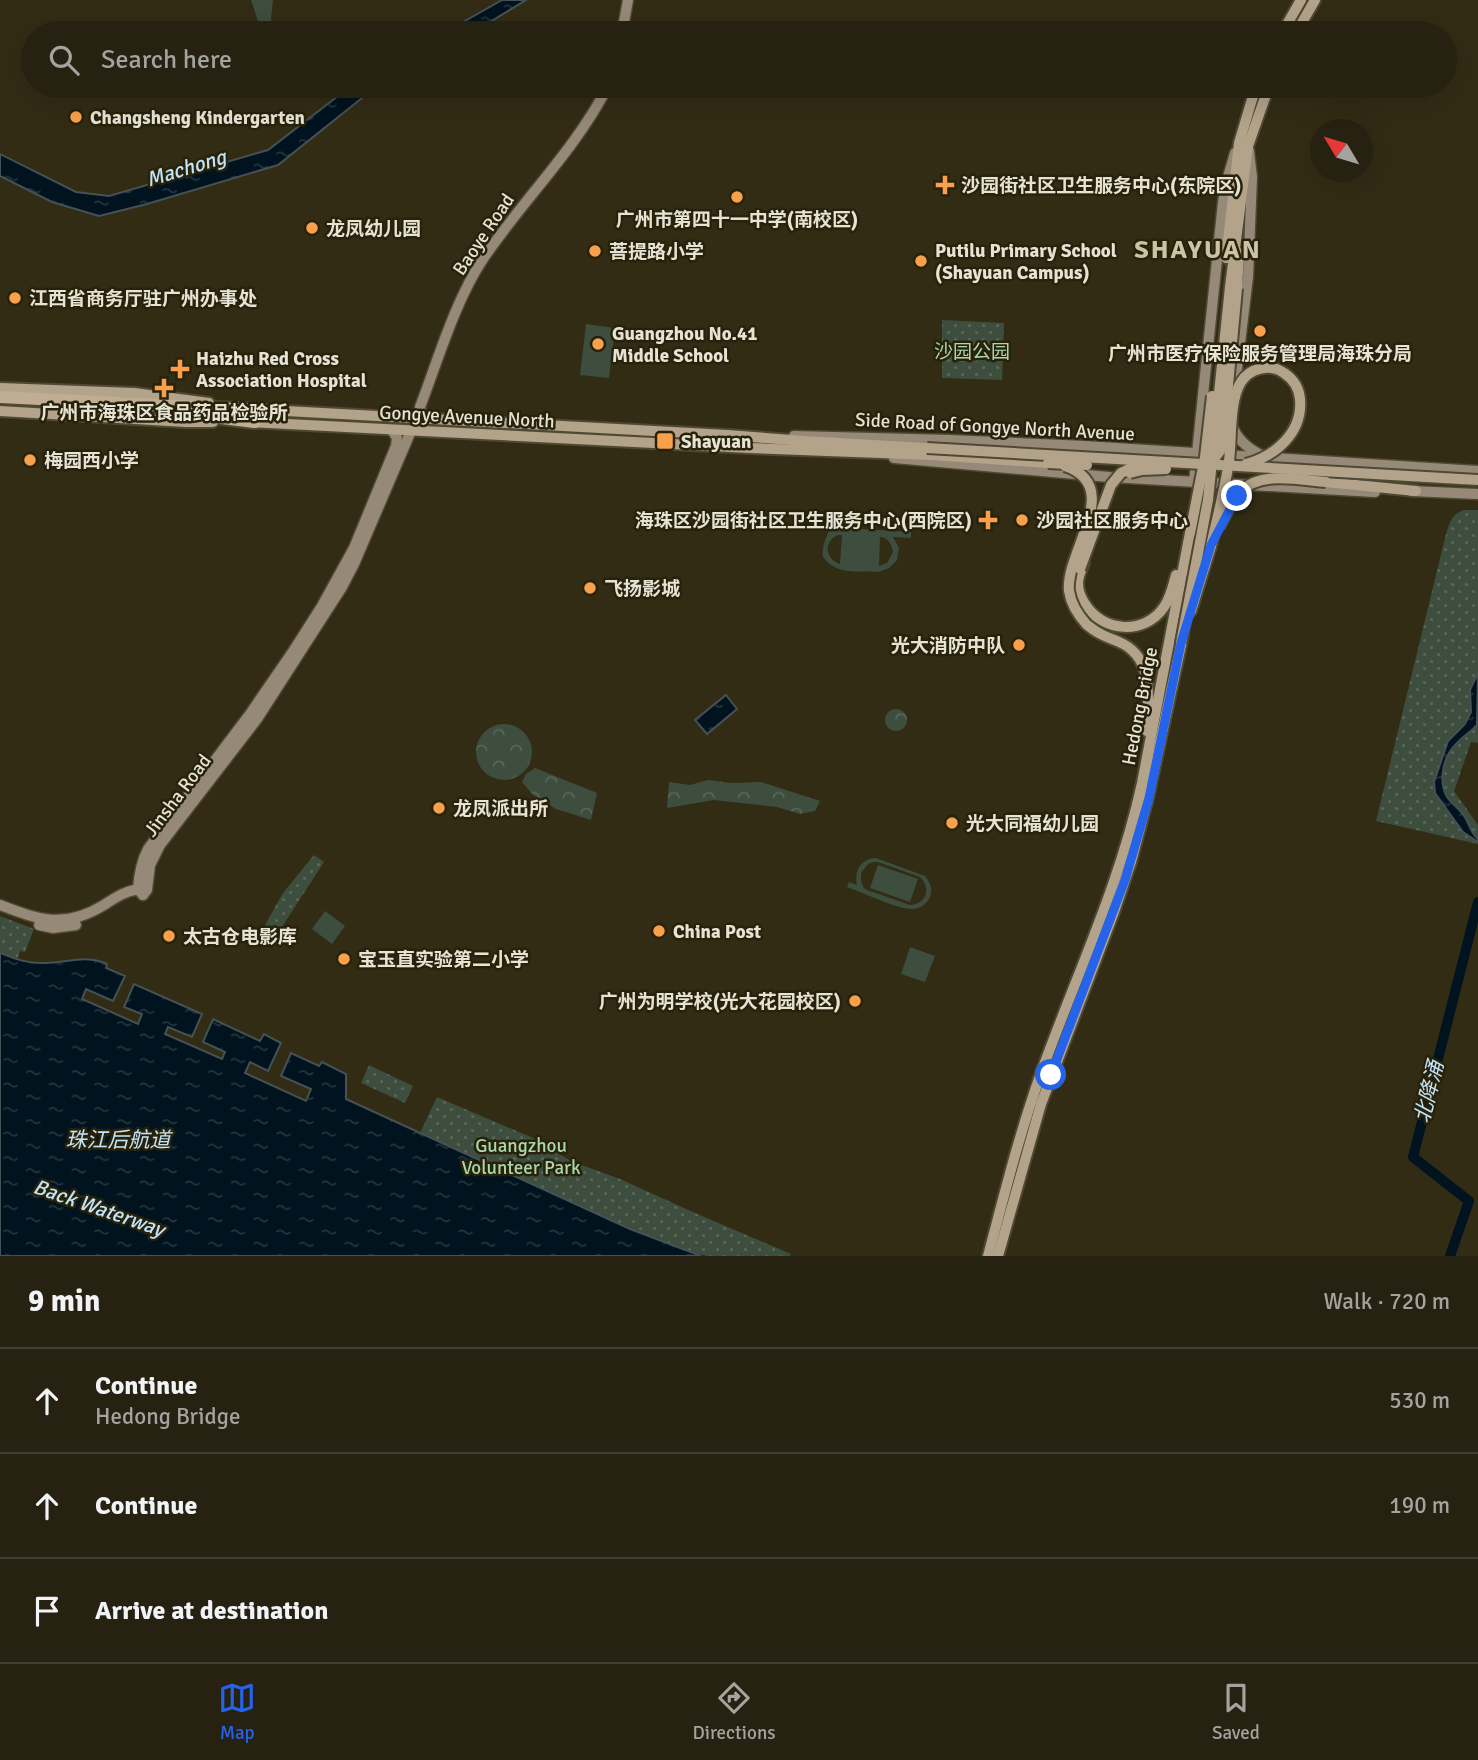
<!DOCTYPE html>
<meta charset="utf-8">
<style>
body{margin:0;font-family:Signika,"Noto Sans SC",sans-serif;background:#322e1e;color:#f1f3f6}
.compass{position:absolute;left:1310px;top:119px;width:63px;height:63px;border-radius:50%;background:#262110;box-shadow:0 7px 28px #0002;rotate:308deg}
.stop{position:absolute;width:21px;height:21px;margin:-16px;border:5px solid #2563eb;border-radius:50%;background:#fff}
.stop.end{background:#2563eb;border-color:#fff;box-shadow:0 2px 7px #0008}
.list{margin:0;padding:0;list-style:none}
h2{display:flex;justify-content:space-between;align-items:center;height:91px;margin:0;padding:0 28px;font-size:30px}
h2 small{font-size:23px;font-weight:400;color:#a4a39f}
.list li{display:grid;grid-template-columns:46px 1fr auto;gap:21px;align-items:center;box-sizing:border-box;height:105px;padding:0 28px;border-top:2px solid #423e30}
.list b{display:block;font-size:26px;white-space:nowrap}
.list p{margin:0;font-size:23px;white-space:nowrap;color:#a4a39f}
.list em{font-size:23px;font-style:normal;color:#a4a39f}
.icon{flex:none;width:38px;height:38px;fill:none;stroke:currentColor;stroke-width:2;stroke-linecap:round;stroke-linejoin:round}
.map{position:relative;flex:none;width:1478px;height:1256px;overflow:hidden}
.search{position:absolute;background:#262110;box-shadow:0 7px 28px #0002;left:21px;right:21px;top:21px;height:77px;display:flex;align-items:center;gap:18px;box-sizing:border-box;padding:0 24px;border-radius:38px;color:#a4a39f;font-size:26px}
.sheet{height:406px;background:#262110}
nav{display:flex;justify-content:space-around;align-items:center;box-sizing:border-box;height:98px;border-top:2px solid #423e30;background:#262110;font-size:19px;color:#a4a39f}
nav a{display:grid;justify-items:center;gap:4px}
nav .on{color:#2563eb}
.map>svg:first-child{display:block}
.grass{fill:#3d4d3e;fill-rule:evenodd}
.forest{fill:url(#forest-crowns)}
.park{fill:url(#park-dots)}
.water{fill:url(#water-ripples);stroke:#455155;stroke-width:2}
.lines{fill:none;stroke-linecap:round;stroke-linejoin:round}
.river{stroke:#00131e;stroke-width:10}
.secondary-casing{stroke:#4f4934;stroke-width:13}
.primary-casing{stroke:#4f4934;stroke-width:14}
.trunk-casing{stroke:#4f4934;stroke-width:16}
.secondary{stroke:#968977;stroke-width:10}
.primary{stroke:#b3a38b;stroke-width:10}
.trunk{stroke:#c0ae94;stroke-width:12}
.primary-bridge-casing{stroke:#4f4934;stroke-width:14;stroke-linecap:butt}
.primary-bridge{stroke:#b3a38b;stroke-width:10}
.route{stroke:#2563eb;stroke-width:9}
.poi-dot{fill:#f9a04d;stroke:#28220b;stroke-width:2.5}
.labels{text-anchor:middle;stroke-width:5;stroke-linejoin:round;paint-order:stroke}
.poi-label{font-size:19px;font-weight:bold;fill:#e6e2d4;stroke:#28220b;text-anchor:start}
.street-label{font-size:19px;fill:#e6e2d4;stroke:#28220b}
.park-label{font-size:19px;fill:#aad7ad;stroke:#28220b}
.water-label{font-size:21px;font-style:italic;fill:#c2e4f8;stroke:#28220b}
.district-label{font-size:26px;font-weight:bold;letter-spacing:2px;fill:#cbc3a7;stroke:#28220b}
</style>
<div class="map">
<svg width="1478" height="1256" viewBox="0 0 1478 1256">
<defs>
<pattern id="forest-crowns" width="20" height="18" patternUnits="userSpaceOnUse" patternTransform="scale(1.75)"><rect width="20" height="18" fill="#3d4d3e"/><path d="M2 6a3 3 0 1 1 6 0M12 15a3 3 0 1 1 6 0" fill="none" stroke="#596659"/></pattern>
<pattern id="park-dots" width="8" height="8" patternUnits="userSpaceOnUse" patternTransform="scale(1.75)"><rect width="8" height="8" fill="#3d4d3e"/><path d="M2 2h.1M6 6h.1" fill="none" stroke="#596659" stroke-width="1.8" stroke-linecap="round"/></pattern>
<pattern id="water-ripples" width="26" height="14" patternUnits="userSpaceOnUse" patternTransform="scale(1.75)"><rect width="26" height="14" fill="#00131e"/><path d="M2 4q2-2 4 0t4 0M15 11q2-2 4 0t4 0" fill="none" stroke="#25353e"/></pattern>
</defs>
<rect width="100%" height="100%" fill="#322c15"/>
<g class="grass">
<polygon points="251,0 273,0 271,19 274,33 262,33"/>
<polygon points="586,324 615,328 609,378 580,375"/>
<path d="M829,527L911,532V538L893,537L899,548L897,560L889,568L878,572C857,571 836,575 823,557C821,543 828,539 829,527ZM838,535H842L840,564C825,559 823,541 838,535ZM880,537C888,537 892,545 893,552L887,563L879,566Z"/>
<path d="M876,858L925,876C930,882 933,889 930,897C927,904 920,909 912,909C900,910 861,892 847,887L849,882L857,885C854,870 861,859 876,858ZM874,862H878L920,877C932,889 926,904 910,905L867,890L864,888L861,881V873L868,864Z"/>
<polygon points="878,865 918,879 910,902 870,888"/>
<polygon points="325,911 345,926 332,944 312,929"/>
<polygon points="910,947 935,956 925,982 901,974"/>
</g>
<g class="forest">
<circle cx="896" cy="720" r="11"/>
<circle cx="504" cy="752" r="28"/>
<polygon points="535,768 597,793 591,820 556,809 533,795 522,782 526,774"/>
<polygon points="708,780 731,783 761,782 820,801 815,811 800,814 777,807 714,800 667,808 669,782 690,785"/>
</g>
<g class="park">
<polygon points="942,320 1004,323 1002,380 942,378"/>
<path d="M1464,510H1478V743L1471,742L1454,791L1478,825V844L1376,821L1446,534C1450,522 1451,515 1464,510Z"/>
<polygon points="314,855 324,862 278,933 265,925 283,893"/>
<polygon points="0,916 34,929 25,952 20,951 17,960 0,953"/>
<polygon points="369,1065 413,1086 405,1103 361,1083"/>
<polygon points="437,1097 533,1138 571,1161 620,1179 695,1213 791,1254 790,1256 707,1256 677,1248 630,1229 420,1133"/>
</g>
<g class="water">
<polygon points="502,0 526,0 472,33 444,33"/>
<polygon points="351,86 377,86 278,165 147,204 99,216 52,202 0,176 0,154 76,192 109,196 268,150"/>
<path d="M1478,673L1477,725C1471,732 1463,736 1457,743C1444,755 1438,778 1446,795C1450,803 1459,808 1464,816C1470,824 1469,831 1478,839V842L1463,832L1435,793L1434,782L1448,741L1465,724L1471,712L1470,690Z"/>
<polygon points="726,695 737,709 707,734 695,720"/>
<path d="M0,953C15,959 29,964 45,963C68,963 84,954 107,964L106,968L125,976L113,1001L86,989L82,999L138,1024L142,1014L124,1007L134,984L202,1014L192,1037L168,1027L165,1034L222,1059L225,1052L203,1042L213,1019L260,1041L264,1034L281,1043L268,1071L250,1062L245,1073L306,1101L311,1089L281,1076L291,1053L319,1066L322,1062L346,1074V1099L630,1229L701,1256H0Z"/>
</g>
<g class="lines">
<polyline class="river" points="1450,1256 1469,1201 1413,1157 1478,902"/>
<defs>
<g id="secondary">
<polyline points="622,33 628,0"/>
<polyline points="1234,393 1248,277 1252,177 1249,151"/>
<path d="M422,419L420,407C438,360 455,301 483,259C522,201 576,149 608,86"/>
<path d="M1231,423C1236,439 1248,449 1263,456"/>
<polyline points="794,436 950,440 1085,446 1478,471"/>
<polyline points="894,458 1109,477 1375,492"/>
<polyline points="1194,482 1223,202 1226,184 1235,153"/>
<polyline points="1411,491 1478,494"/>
<path d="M143,895L138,889C139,874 141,862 148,849L250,714L294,650L322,606L354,548L396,446L397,438L392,430"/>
<polyline points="143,895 147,890 150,865 160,845 257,719 342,587 354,564 411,431"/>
<path d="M0,905C39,920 65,929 104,905C116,897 128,889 144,889"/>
<polyline points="39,925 53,928 76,925"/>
</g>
<g id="primary">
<polyline points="1282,33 1301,0"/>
<polyline points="1296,33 1315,0"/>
<polyline points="1226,258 1239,143 1256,86"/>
<polyline points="1230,287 1248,146 1269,86"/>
<polyline points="1237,288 1239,253"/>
<polyline points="0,388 134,393 209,403"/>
<polyline points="249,409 727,435 804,441 925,448"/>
<polyline points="0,411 186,422 213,422"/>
<polyline points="247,422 750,448 932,455 1048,463"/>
<polyline points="1326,482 1416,491"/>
<path d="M1084,562C1082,569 1078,576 1078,583C1078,591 1081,598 1085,604C1103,633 1145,635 1164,607C1171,597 1173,586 1176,575"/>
<polyline points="1191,611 1211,546"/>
<path d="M1082,619C1092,632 1105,636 1119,642C1155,657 1148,699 1147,731"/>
<path d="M988,1256C1004,1196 1019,1135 1040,1076C1075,978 1120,885 1142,783L1190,533"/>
<polyline points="998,1256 1041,1104 1114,912 1131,862 1148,798 1183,636"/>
</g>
<g id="trunk">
<polyline points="0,397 256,410"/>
<polyline points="189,414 255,422"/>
</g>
</defs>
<use href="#secondary" class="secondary-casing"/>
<use href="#primary" class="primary-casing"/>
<use href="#trunk" class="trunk-casing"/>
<use href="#secondary" class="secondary"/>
<use href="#primary" class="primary"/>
<use href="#trunk" class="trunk"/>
<defs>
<g id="primary-bridge">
<polyline points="927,448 1478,480"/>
<polyline points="1214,459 1220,451 1223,439 1237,288"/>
<polyline points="1048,463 1087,465"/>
<path d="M1065,466C1125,486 1065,552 1069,591C1071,605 1078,615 1087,625"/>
<polyline points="1130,473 1142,470 1166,469"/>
<path d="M1219,527C1225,516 1231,502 1239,493C1260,470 1299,480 1326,482"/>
<polyline points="1190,533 1205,457 1212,396"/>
<path d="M1211,546C1217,518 1225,489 1229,461C1232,438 1229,401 1241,382C1250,368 1270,363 1284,373C1293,379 1299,388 1300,399C1303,433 1275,456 1246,464"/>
<polyline points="1080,569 1111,485 1121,473 1141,463"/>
<polyline points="1181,643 1208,500 1230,287"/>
</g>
</defs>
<use href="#primary-bridge" class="primary-bridge-casing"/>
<use href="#primary-bridge" class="primary-bridge"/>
</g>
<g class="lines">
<polyline class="route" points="1051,1075 1125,880 1149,798 1181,643 1211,545 1237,496"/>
</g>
<g class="poi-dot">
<circle cx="76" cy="117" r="7"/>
<path d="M941.5 174.5h7v7h7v7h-7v7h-7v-7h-7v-7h7z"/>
<circle cx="737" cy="197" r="7"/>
<circle cx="312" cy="228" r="7"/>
<circle cx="595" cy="251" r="7"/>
<circle cx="921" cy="261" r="7"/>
<circle cx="15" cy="298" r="7"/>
<circle cx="1260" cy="331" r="7"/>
<circle cx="598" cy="344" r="7"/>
<path d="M176.5 358.5h7v7h7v7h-7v7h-7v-7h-7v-7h7z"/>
<path d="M160.5 377.5h7v7h7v7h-7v7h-7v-7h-7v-7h7z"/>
<rect x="656" y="432" width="18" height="18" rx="3.5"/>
<circle cx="30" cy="460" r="7"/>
<path d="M984.5 509.5h7v7h7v7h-7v7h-7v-7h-7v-7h7z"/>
<circle cx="1022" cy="520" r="7"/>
<circle cx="590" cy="588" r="7"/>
<circle cx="1019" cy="645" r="7"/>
<circle cx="439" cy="808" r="7"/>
<circle cx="952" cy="823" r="7"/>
<circle cx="659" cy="931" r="7"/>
<circle cx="169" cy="936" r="7"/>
<circle cx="344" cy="959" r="7"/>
<circle cx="855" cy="1001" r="7"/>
</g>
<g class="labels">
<g class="poi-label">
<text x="90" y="124">Changsheng Kindergarten</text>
<text x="961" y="192">沙园街社区卫生服务中心(东院区)</text>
<text x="737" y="226" text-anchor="middle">广州市第四十一中学(南校区)</text>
<text x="326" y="235">龙凤幼儿园</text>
<text x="935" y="257">Putilu Primary School<tspan x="935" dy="22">(Shayuan Campus)</tspan></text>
<text x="609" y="258">菩提路小学</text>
<text x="29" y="305">江西省商务厅驻广州办事处</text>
<text x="612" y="340">Guangzhou No.41<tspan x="612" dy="22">Middle School</tspan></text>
<text x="1260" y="360" text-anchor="middle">广州市医疗保险服务管理局海珠分局</text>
<text x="196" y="365">Haizhu Red Cross<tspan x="196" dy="22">Association Hospital</tspan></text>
<text x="164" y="419" text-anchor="middle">广州市海珠区食品药品检验所</text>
<text x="681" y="448">Shayuan</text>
<text x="44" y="467">梅园西小学</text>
<text x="972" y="527" text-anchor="end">海珠区沙园街社区卫生服务中心(西院区)</text>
<text x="1036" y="527">沙园社区服务中心</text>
<text x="604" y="595">飞扬影城</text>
<text x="1005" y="652" text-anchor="end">光大消防中队</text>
<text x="453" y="815">龙凤派出所</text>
<text x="966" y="830">光大同福幼儿园</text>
<text x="673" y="938">China Post</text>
<text x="183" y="943">太古仓电影库</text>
<text x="358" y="966">宝玉直实验第二小学</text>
<text x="841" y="1008" text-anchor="end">广州为明学校(光大花园校区)</text>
</g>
<g class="street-label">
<text transform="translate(483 234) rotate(-56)" y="7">Baoye Road</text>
<text transform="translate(467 416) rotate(3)" y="7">Gongye Avenue North</text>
<text transform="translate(995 426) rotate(3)" y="7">Side Road of Gongye North Avenue</text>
<text transform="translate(1139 706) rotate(-79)" y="7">Hedong Bridge</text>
<text transform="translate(177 795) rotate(-53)" y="7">Jinsha Road</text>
</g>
<g class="park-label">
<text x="972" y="358">沙园公园</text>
<text x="521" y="1152">Guangzhou<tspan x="521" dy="22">Volunteer Park</tspan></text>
</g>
<g class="water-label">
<text transform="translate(186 168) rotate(-17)" y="7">Machong</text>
<text transform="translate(1429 1092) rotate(-76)" y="7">北降涌</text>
<text x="118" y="1147">珠江后航道</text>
<text transform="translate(99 1208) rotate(19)" y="7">Back Waterway</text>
</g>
<g class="district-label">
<text x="1198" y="258">SHAYUAN</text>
</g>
</g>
</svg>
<svg class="compass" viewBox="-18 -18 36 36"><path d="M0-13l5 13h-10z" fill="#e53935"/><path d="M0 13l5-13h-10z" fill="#a4a39f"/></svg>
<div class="stop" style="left:1051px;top:1075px"></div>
<div class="stop end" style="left:1237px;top:496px"></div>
<div class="search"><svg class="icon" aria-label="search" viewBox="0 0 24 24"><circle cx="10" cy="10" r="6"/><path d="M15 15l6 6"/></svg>Search here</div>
</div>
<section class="sheet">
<h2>9 min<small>Walk · 720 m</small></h2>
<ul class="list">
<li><svg class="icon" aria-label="ahead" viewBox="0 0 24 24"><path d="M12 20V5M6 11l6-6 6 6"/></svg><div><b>Continue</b><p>Hedong Bridge</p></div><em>530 m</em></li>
<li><svg class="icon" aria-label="ahead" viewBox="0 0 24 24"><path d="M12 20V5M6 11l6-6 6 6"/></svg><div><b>Continue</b></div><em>190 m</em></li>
<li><svg class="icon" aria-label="arrive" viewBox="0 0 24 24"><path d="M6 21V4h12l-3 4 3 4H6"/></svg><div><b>Arrive at destination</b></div></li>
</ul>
</section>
<nav>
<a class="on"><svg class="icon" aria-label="map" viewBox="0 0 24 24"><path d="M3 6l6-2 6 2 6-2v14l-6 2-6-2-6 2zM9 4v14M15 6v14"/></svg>Map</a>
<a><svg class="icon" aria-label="directions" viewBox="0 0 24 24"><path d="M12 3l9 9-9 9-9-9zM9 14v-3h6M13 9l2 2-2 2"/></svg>Directions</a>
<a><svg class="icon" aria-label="saved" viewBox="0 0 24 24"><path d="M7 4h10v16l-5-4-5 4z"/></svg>Saved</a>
</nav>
